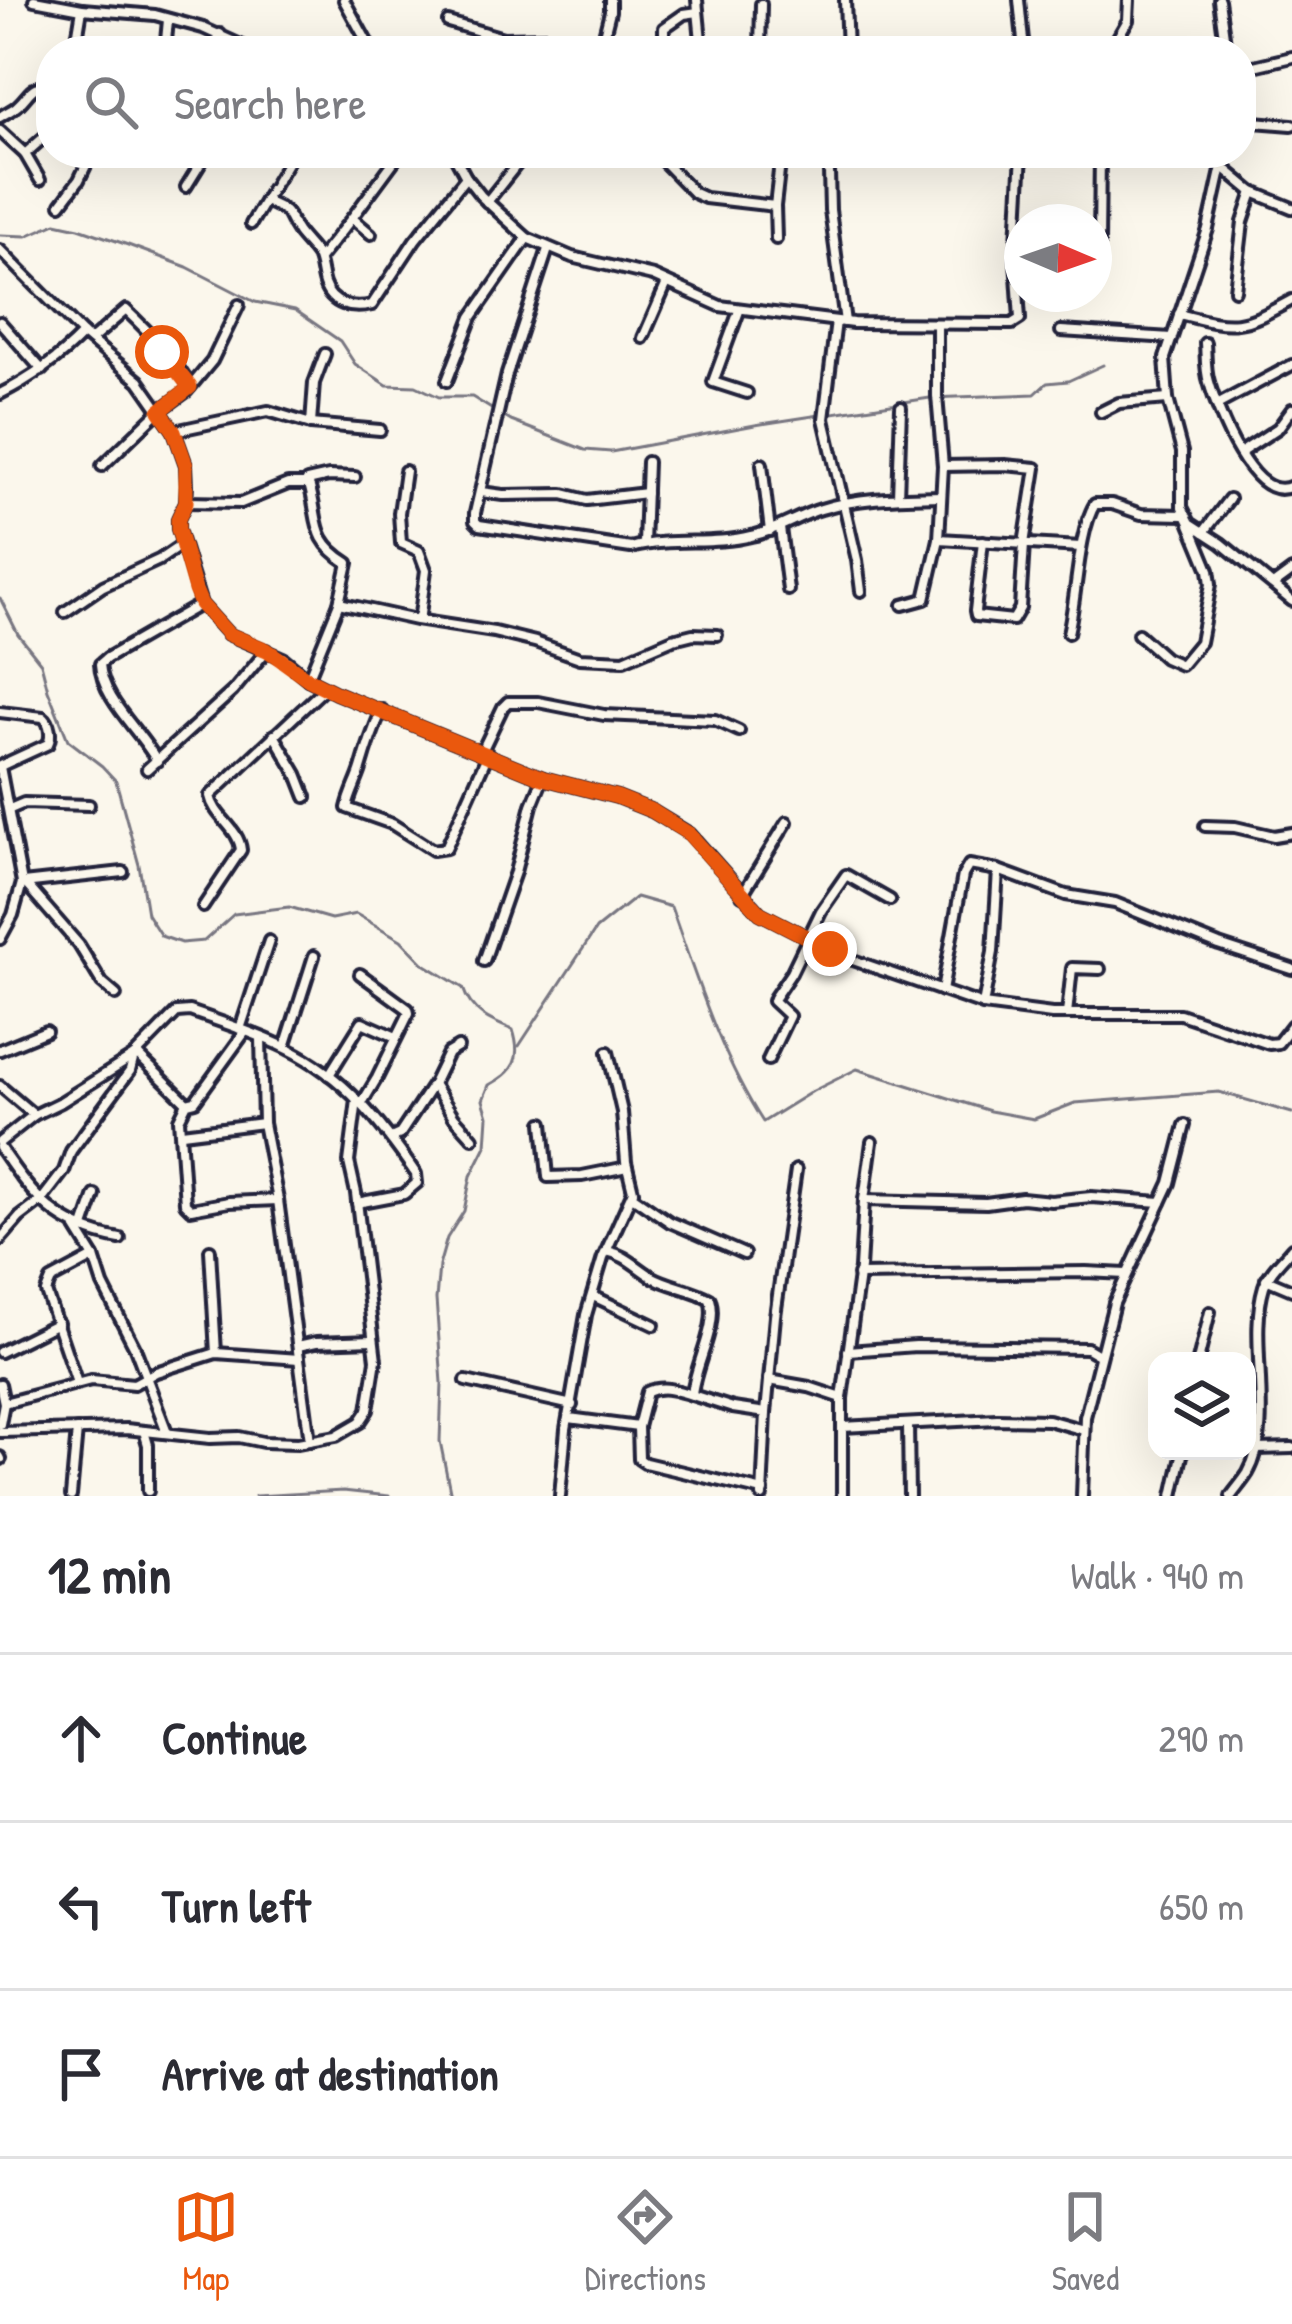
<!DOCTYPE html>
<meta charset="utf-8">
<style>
body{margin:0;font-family:"Patrick Hand",sans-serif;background:#f2f2f3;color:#2b2b33}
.controls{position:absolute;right:36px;bottom:36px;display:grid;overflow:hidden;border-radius:24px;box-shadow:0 12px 48px #0002}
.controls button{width:108px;height:108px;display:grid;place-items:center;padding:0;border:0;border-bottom:3px solid #e1e1e2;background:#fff;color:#2b2b33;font:60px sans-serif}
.compass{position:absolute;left:1004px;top:204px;width:108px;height:108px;border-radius:50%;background:#fff;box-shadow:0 12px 48px #0002;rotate:92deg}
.stop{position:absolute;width:36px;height:36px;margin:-27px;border:9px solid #ea580c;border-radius:50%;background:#fff}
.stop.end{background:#ea580c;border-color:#fff;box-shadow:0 3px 12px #0008}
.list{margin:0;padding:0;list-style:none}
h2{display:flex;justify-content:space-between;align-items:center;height:156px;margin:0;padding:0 48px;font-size:51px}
h2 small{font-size:39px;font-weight:400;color:#7c7c81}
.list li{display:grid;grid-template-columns:78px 1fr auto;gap:36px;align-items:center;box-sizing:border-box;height:168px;padding:0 48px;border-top:3px solid #e1e1e2}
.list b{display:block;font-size:45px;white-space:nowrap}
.list em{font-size:39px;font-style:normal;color:#7c7c81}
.icon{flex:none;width:66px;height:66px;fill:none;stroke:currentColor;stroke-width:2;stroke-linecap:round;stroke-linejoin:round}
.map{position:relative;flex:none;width:1292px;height:1496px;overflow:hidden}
.search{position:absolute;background:#fff;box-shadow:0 12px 48px #0002;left:36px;right:36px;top:36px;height:132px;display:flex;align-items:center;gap:30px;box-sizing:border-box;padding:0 42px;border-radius:48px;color:#7c7c81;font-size:45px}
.sheet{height:660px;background:#fff}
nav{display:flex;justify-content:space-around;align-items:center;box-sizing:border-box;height:168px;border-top:3px solid #e1e1e2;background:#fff;font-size:33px;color:#7c7c81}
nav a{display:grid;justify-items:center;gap:6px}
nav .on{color:#ea580c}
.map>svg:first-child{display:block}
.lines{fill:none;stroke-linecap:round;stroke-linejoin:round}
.stream{stroke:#787681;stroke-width:3}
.minor-casing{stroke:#22223b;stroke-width:16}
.minor{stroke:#fbf7ec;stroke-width:8}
.route{stroke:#ea580c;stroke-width:15}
</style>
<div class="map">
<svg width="1292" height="1496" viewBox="0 0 1292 1496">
<rect width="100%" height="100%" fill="#fbf7ec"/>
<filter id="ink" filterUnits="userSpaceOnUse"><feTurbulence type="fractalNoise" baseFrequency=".00833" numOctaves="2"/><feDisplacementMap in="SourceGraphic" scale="24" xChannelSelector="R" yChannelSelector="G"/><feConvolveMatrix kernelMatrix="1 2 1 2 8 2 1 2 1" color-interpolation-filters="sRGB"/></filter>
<g filter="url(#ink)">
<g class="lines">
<g class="stream">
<polyline points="0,235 27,236 56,223 79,228 128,245 187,267 255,302 295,310 340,341 355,364 387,385 416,386 439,397 472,397 511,421 585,450 611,452 755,425 930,398 1035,394 1047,383 1068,381 1103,365"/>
<path d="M0,598L18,634L41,663L48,690L68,740L102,766L116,781L139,865L147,914L161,936L181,943L204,941L234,914L289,907L331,919L356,914L401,940L424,964L463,988C471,1013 490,1021 513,1030C522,1058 515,1072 489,1085L483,1100L488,1116L486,1146L471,1176L464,1211L447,1238L439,1266L436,1299L442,1383L440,1441L451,1496"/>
<path d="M519,1046L596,929L636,897L671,907C697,980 721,1057 763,1122L813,1091L857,1069L990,1111L1034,1119L1075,1103L1219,1092L1292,1113"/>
<polyline points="255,1496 343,1491 389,1496"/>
</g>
<defs>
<g id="minor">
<polyline points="34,0 82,9 155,15 203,28 254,51"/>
<polyline points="344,0 372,51"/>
<polyline points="697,0 702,51"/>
<polyline points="845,0 847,51"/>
<polyline points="1019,0 1024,51"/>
<polyline points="1219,0 1226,51"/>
<polyline points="448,22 503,38 546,37 576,51"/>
<polyline points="75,51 82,9"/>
<polyline points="160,51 166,41 168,20"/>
<polyline points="211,51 220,34"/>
<polyline points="600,51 610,11 610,0"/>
<polyline points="664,51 664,28 684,14 698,12"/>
<polyline points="760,51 761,4"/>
<polyline points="1053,51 1111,49 1128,20 1129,0"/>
<polyline points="1241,69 1292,57"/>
<path d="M0,117C5,113 11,111 16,107C29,97 32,80 51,89"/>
<polyline points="1241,121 1292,125"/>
<polyline points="0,131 25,154 40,180"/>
<polyline points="453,153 466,177 481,196 527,238 572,257 653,276 720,306 853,323 1012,324 1020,319 1016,260 1022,153"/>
<polyline points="655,153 694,193 705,198 775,206"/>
<polyline points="779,153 831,160"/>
<polyline points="832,153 829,172 830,210 845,322"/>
<polyline points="1225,153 1208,229 1165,358 1168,399 1182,452 1182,507 1190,523 1221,543 1292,601"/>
<polyline points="25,154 51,131"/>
<polyline points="1223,167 1253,192 1292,208"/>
<polyline points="186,187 207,153"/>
<path d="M265,201C295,214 283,211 298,233C304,241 312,248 317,256C321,264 321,275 324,284C331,305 352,310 372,305L415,240L466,177"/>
<polyline points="487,202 526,153"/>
<polyline points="61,204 79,180 92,153"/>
<polyline points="251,224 293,153"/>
<polyline points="371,234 352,218 400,153"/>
<polyline points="776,239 775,206 781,154"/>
<polyline points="1099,244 1100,153"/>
<path d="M548,249L507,374L475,513V521L479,525L631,548C670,537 711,546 751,536C777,531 797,516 821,509C860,497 901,497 941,496"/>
<polyline points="0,250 83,334 139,381 174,431 186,465 187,485 186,502 178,519 178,529 201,604 228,634 283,658 308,679 336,693 543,778 617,797 652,811 690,834 760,913 850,959 983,1005 1052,1014 1180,1014 1269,1044 1278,1043 1292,1025"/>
<polyline points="319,259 352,218"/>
<polyline points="1235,290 1243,222 1253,192"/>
<polyline points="739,311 713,382 747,393"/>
<path d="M1179,314C1236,329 1241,328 1292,300"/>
<polyline points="836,321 824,419 857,560 861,591"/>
<polyline points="0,322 42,370"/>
<polyline points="1061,331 1171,338"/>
<polyline points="643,338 667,283"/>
<path d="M91,340L126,310C150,333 175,358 190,387"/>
<path d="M1205,343C1206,356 1205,369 1209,382C1217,410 1253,506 1292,486"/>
<polyline points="447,381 472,317 527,238"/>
<path d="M0,394C32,378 58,360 83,334"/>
<polyline points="1217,405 1292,365"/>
<polyline points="1101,412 1119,403 1168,399"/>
<polyline points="311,424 314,383 325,354"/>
<polyline points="174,431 268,411 311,424 380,430"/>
<polyline points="1240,453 1278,428 1292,409"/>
<polyline points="762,464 770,531"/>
<polyline points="102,466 158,412 187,391 212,361 239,305"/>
<polyline points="943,466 1005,465 1036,468 1024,544 1020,608 1013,620 976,616 975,611 983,541"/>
<polyline points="405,471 399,513 401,543 419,551 426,570 420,614 417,619"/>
<polyline points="307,481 329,476 355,477"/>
<polyline points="481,492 503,495 563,494 587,500 646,493"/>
<polyline points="898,497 901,407"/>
<path d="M186,502L241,503L288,484H309C320,521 310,539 348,563L339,603L308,679"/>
<polyline points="780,528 788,590"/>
<polyline points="1204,532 1229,499"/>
<polyline points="939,539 1081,547"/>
<polyline points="644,544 647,462"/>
<polyline points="1273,585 1292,571"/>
<polyline points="339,603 416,620 494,632 535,642 580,658 624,660 673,639 693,634 717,635"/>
<polyline points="903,605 925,599 939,539 943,466 937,396 937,324"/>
<polyline points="65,612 103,586 159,560 181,545"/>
<path d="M1068,633C1077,597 1078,531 1095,504H1112L1141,514L1184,515"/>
<polyline points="1138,634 1165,658 1181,665 1200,642 1211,584 1209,570 1190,524"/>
<path d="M382,710C373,730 367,748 361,769C357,782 350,794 347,808L392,824L433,850L446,848L488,754"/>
<path d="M0,712L43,717C50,722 52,736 48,744L0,766"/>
<polyline points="274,735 297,774 306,797"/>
<polyline points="482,751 503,707 508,702 538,702 604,715 715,720 739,731"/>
<path d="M157,761C140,730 102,700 100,664L107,658L201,604"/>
<polyline points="0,767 22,883 13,915 0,939"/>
<polyline points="147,769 233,691 267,650"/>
<polyline points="10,809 24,803 89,805"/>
<polyline points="1205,826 1235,827 1274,836 1292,833"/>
<polyline points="23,883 123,872"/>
<polyline points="25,883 79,945 102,983 116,995"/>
<polyline points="742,895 787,822"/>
<path d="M203,907L241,850C239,828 214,817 210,796L325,688"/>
<polyline points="484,961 515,872 532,805 543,778"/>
<polyline points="360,974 408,1009 409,1013 377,1078 362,1103"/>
<polyline points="942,991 963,875 969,865 998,870 1066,895 1115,903 1219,945 1292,969"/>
<polyline points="983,1005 993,952 998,870"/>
<polyline points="1067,1014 1072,968 1100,969"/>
<polyline points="240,1029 269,941"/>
<polyline points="245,1032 195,1101 187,1103 179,1119 185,1203 191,1209 229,1202 278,1200"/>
<polyline points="285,1047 314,956"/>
<polyline points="0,1050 46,1031"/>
<polyline points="137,1054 187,1103"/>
<polyline points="768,1060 789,1016 773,1001 774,998 791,973 821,911 846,875 890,900"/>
<polyline points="329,1075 362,1022 396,1037"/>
<polyline points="433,1084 454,1117 473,1138"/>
<polyline points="0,1086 34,1115"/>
<polyline points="263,1123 278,1200 310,1441"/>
<polyline points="543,1123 548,1177 582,1176 627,1167"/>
<polyline points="182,1133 263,1123 261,1038"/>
<polyline points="391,1138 400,1134 433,1084 448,1053 458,1047"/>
<path d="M0,1142L34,1115L61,1102L134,1056L177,1012L190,1011C223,1023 257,1033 288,1049C344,1076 382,1124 416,1174L417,1183L404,1194L357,1203"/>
<path d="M0,1148C34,1198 58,1228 120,1239"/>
<polyline points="632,1196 670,1222 744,1254"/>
<polyline points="864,1200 872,1142"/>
<polyline points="76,1228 94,1257 51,1280 46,1292 77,1383"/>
<polyline points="83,1230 95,1195"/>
<polyline points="0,1240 20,1217 41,1201 64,1171 71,1151 130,1071 134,1056"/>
<polyline points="210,1250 216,1353"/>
<polyline points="94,1257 103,1285 135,1348 167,1432"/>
<polyline points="858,1275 1086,1272 1126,1274"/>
<polyline points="1266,1279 1292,1290"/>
<polyline points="593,1296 654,1325"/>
<polyline points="298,1346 316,1342 373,1340"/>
<polyline points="848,1351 916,1346 1087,1348 1099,1355"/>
<polyline points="0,1352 58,1323"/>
<polyline points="1198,1361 1210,1312"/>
<polyline points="769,1380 809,1387 842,1398"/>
<polyline points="466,1381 572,1405"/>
<polyline points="0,1384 4,1403 0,1424"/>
<polyline points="692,1395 733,1408 766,1413"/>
<polyline points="4,1403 91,1380 134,1384 156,1372 216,1353 299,1359"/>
<path d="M569,1418L638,1427L647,1392C663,1385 675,1390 692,1395C694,1366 719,1325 710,1299C691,1288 670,1287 651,1276C635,1266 626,1255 607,1251"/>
<polyline points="908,1425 909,1496"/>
<polyline points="638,1427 639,1459 645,1463 763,1491"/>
<polyline points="842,1427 997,1419 1048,1420 1084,1430"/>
<polyline points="144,1431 148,1445 148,1491"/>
<polyline points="0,1432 126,1429 210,1438 239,1437 263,1442 298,1443 336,1436 360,1422 368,1410 376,1360 356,1193 349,1162 357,1100"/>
<polyline points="1256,1449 1292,1448"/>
<polyline points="0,1457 1,1459"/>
<polyline points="71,1496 77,1430"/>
<polyline points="560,1496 566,1429 586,1315 603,1258 633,1191 626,1162 622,1112 608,1052"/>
<polyline points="762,1496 766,1413 775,1316 796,1170"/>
<polyline points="842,1496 842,1398 860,1268 864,1200 986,1203 1022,1198 1051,1201 1091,1197 1161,1202"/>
<polyline points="1082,1496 1085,1417 1114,1303 1170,1183 1185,1125"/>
<polyline points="1173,1496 1183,1451"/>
<path d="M1231,1496C1236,1489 1243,1481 1248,1473C1276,1424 1247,1341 1264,1286C1269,1271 1282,1260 1292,1248"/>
</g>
</defs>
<use href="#minor" class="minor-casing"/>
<use href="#minor" class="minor"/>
</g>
</g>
<g class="lines" filter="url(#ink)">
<polyline class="route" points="162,352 190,387 160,411 174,431 186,465 186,502 178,519 178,529 195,590 201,604 228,634 267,650 308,679 336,693 543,778 617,797 652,811 689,834 760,913 830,949"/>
</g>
</svg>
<div class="controls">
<button><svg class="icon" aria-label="layers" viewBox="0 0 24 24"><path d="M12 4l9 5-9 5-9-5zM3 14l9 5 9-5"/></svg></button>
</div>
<svg class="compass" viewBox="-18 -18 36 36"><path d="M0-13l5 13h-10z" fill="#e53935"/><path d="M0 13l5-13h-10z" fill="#7c7c81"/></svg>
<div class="stop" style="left:162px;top:352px"></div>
<div class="stop end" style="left:830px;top:949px"></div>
<div class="search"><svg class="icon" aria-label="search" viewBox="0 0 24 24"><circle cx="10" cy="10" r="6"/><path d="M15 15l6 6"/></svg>Search here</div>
</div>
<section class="sheet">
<h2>12 min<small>Walk · 940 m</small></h2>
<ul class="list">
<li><svg class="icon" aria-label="ahead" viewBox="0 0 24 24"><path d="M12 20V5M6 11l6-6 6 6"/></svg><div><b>Continue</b></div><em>290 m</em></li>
<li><svg class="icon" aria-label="left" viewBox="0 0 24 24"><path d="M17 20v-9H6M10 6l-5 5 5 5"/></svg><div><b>Turn left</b></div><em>650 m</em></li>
<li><svg class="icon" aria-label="arrive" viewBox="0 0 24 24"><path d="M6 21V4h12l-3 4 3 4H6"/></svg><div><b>Arrive at destination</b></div></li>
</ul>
</section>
<nav>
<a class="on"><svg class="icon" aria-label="map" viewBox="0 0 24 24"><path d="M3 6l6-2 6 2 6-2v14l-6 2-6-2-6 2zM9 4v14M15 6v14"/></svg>Map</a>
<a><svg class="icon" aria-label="directions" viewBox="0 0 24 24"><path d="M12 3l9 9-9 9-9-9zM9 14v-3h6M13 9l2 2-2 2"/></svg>Directions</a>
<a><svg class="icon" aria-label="saved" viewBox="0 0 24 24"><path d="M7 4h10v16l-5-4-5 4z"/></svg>Saved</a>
</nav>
